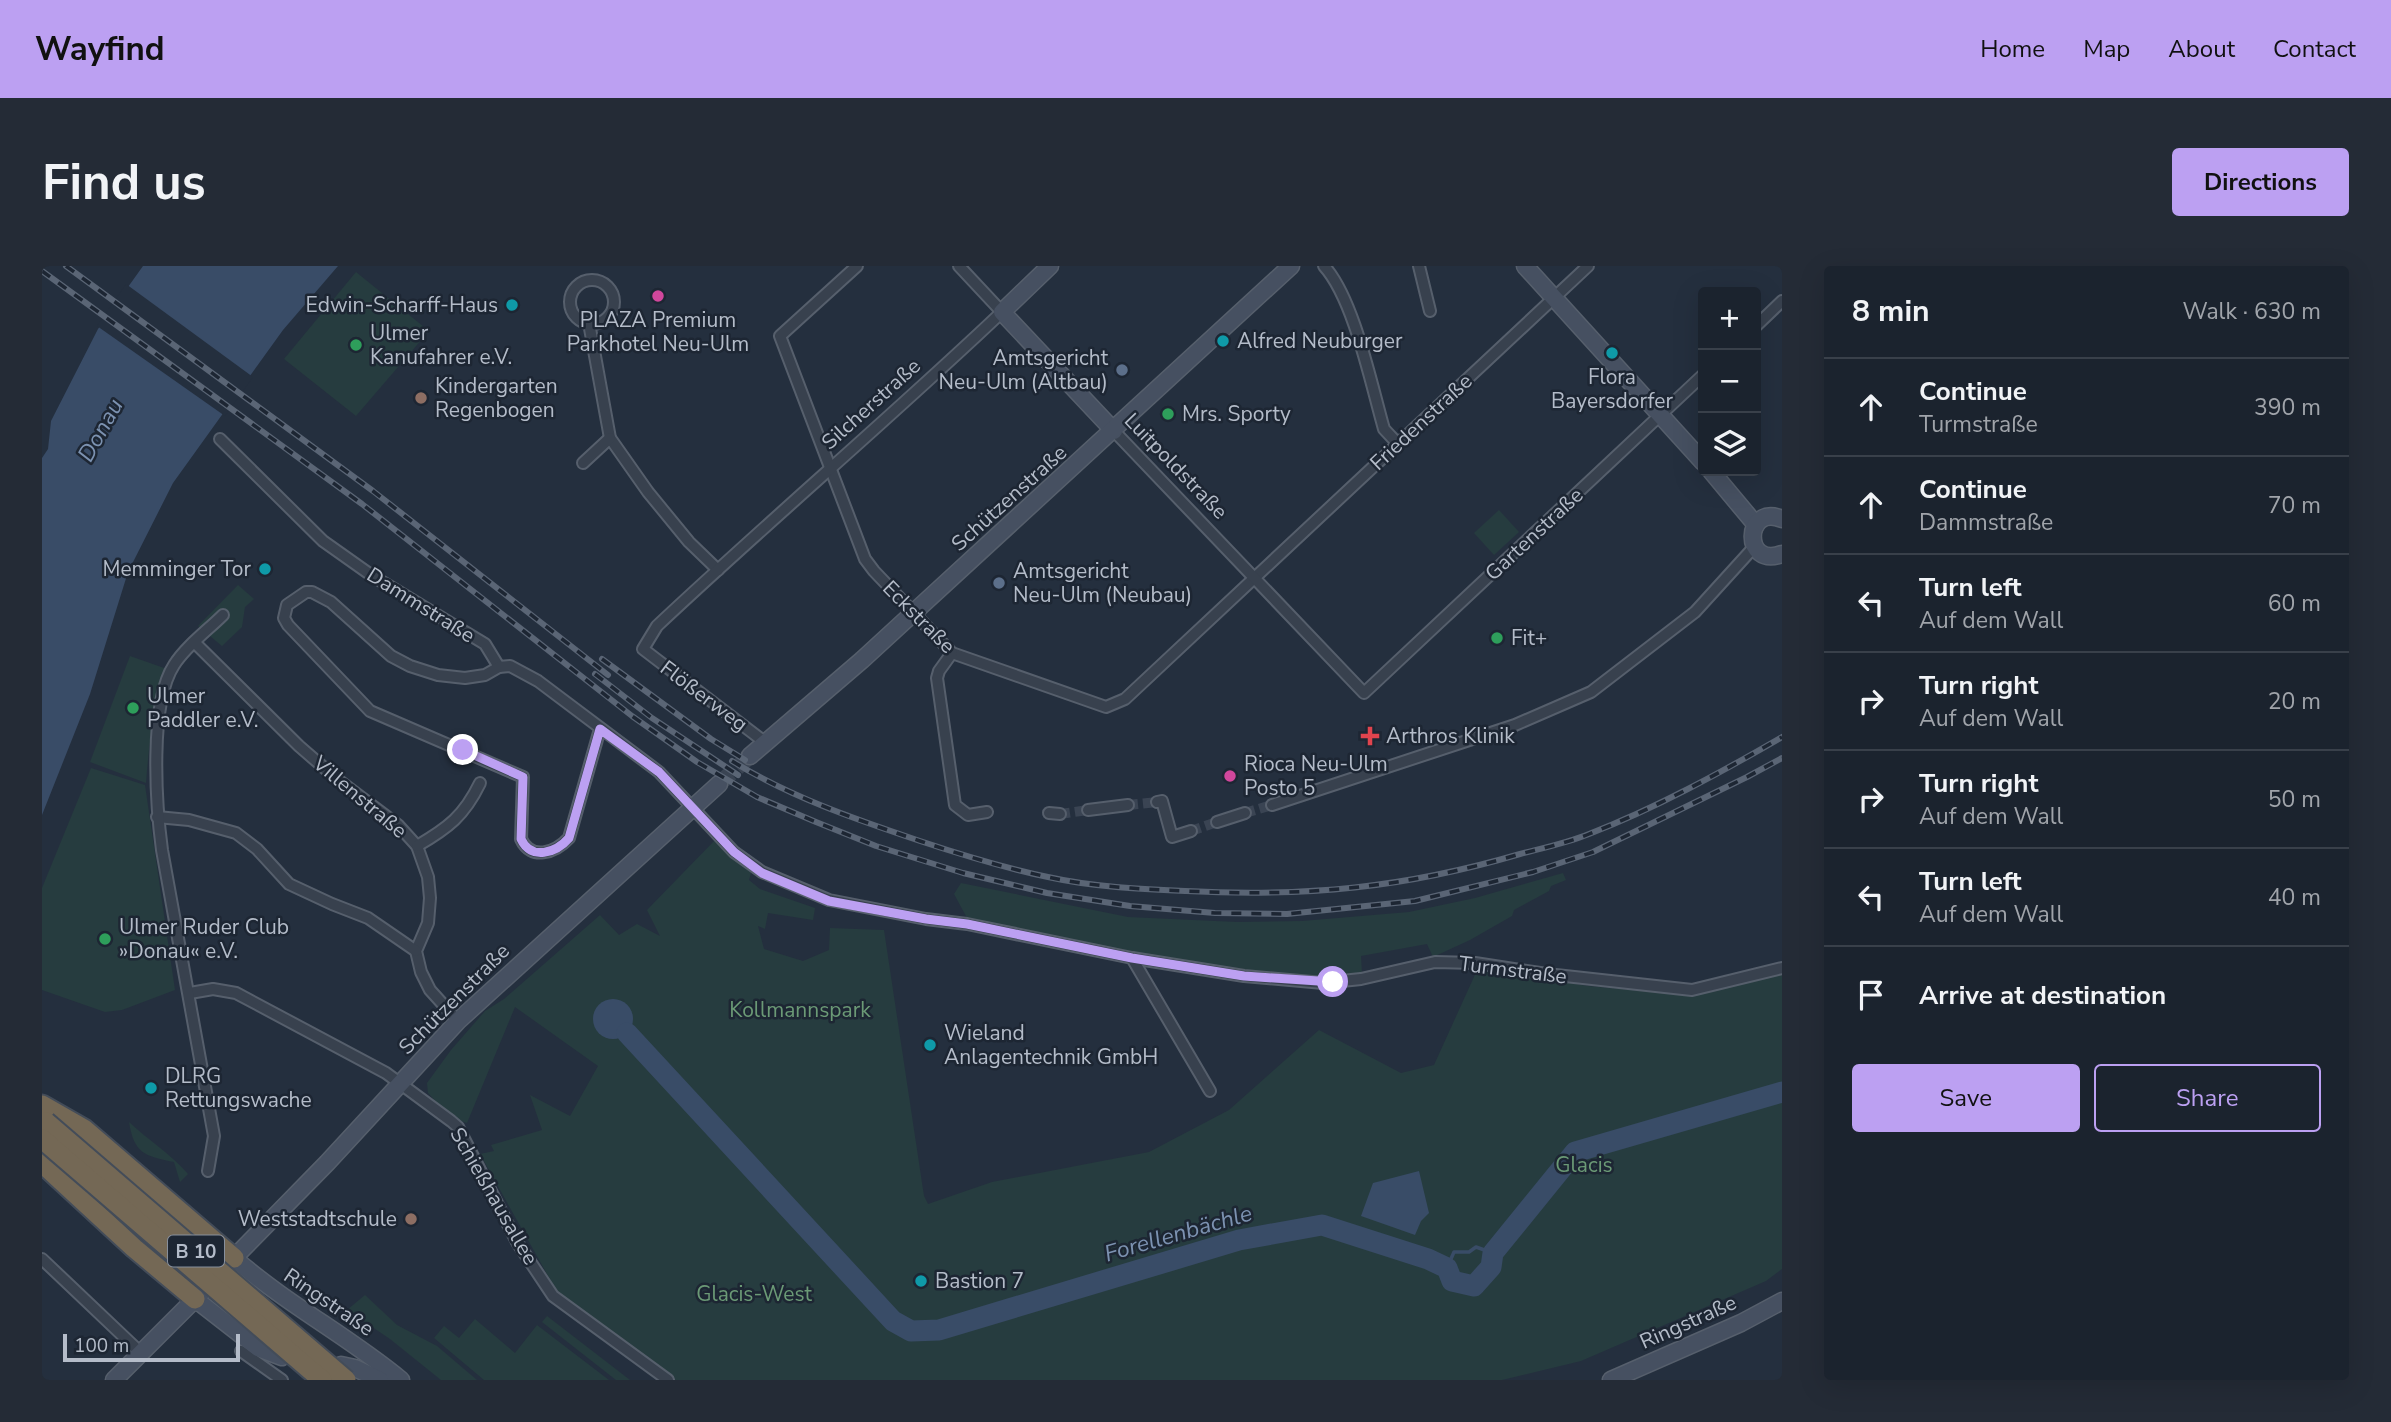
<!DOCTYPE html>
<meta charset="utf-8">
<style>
body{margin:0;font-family:"Nunito Sans",sans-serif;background:#242b36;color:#f1f3f6}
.controls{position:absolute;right:21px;top:21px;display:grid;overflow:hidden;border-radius:7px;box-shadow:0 7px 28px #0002}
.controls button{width:63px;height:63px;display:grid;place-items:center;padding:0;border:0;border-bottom:2px solid #39404a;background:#1b232e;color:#f1f3f6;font:35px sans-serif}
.scale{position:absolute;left:21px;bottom:18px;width:177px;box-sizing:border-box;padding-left:7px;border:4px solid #b4bcc9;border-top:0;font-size:19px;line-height:24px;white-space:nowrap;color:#b4bcc9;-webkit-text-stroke:5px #1d2633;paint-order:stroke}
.stop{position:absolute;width:21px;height:21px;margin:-16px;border:5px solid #bca0f2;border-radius:50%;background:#fff}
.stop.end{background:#bca0f2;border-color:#fff;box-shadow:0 2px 7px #0008}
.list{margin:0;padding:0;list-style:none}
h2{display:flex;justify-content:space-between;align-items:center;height:91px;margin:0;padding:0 28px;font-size:30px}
h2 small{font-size:23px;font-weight:400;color:#a0a4aa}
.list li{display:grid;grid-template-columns:46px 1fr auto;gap:21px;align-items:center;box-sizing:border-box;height:98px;padding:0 28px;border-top:2px solid #39404a}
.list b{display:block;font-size:26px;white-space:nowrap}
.list p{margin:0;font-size:23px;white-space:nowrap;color:#a0a4aa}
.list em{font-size:23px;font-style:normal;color:#a0a4aa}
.actions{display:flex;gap:14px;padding:21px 28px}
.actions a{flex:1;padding:16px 0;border:2px solid #bca0f2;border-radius:7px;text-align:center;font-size:24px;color:#bca0f2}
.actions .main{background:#bca0f2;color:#111}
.icon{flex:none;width:38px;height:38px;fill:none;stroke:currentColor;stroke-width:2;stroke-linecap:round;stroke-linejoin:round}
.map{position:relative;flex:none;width:1740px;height:1114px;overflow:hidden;border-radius:7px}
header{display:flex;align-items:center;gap:42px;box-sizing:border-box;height:98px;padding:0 35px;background:#bca0f2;color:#111}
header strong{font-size:33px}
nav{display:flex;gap:38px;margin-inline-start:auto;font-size:24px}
.intro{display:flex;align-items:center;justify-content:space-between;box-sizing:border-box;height:168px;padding:0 42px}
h1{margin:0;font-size:49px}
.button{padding:18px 32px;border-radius:7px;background:#bca0f2;color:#111;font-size:24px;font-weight:700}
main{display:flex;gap:42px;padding:0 42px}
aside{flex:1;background:#1b232e;border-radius:7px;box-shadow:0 7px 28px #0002}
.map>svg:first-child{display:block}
.green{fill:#263c3f}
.water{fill:#394c67}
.pier{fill:#242f3e}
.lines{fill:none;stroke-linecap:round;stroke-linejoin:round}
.stream{stroke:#394c67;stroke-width:3.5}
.river{stroke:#394c67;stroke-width:21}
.street-tunnel{stroke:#3a4453;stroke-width:10;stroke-dasharray:10 5;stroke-linecap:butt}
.secondary-tunnel{stroke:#3a4453;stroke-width:16;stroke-dasharray:16 8;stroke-linecap:butt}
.street-casing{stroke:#565f6c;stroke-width:14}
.secondary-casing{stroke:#565f6c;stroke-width:19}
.highway-casing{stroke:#434c59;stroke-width:23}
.street{stroke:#38414e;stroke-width:10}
.secondary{stroke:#465061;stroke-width:16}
.highway{stroke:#746855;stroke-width:19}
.rail-casing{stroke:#5a6575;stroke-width:6}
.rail{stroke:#1d2633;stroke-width:3.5;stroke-dasharray:10;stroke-linecap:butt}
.highway-bridge-casing{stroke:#434c59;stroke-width:23;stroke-linecap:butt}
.highway-bridge{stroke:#746855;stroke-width:19}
.route{stroke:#bca0f2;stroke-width:9}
.hotel-dot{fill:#d1479c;stroke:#1d2633;stroke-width:2.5}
.culture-dot{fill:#0f9aa8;stroke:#1d2633;stroke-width:2.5}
.leisure-dot{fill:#2e9e5b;stroke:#1d2633;stroke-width:2.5}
.service-dot{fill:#5c6f8a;stroke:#1d2633;stroke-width:2.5}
.education-dot{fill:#8d6e63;stroke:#1d2633;stroke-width:2.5}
.health-dot{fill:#e0444e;stroke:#1d2633;stroke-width:2.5}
.labels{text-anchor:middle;stroke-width:5;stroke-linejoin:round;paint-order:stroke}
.shield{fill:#1d2633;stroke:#878f9c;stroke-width:2}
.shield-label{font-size:19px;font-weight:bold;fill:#b4bcc9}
.poi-label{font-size:21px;fill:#b4bcc9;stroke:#1d2633;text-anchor:start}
.street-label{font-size:21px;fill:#b4bcc9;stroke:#1d2633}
.park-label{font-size:21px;fill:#6b9a76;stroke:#1d2633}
.water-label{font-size:23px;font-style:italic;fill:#7c92b1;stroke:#1d2633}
</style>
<header>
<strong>Wayfind</strong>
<nav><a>Home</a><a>Map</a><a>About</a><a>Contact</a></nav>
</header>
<div class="intro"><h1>Find us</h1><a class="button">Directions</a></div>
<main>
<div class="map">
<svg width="1740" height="1114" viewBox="0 0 1740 1114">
<rect width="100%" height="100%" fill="#242f3e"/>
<g class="green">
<polygon points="314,6 387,65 314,150 242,93"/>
<polygon points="1457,244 1477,266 1452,289 1432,267"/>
<polygon points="196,319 212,333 203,341 200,361 180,380 156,360"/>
<path d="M88,390L125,403C111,440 107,478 104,517L48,496Z"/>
<polygon points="49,502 103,519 133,724 80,744 63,746 0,724 0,622"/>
<polygon points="674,573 709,607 707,614 718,623 773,642 771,654 726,647 723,663 716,660 722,683 761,695 787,684 788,662 842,664 882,930 886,938 950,916 1107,886 1187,844 1277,764 1359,807 1392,799 1436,702 1546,720 1647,729 1740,708 1740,1003 1724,1015 1539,1095 1460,1114 616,1114 579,1073 515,1026 438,888 452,885 449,879 500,864 488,829 528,850 556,800 473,741 425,857 409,852 386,827 385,817 409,784 443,745 462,733 558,649 577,669 595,658 618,670 605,644"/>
<polygon points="1521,607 1524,614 1509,620 1507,625 1472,644 1470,650 1428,674 1391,691 1385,678 1319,690 1320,708 1276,712 1209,707 1113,692 925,652 912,628 919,617 1086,651 1195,656 1260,655 1367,646 1433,632"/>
<path d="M87,856C106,874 129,888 146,908L138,916L132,896C102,890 92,887 87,856Z"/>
<polygon points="323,1029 355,1059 395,1080 435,1114 399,1114 348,1073 305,1044"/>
<polygon points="505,1050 588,1114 574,1114 500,1056"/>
<polygon points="433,1053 473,1087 495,1059 567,1114 442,1114 392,1072 402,1060 417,1072"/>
</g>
<g class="water">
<polygon points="101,0 296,0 241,64 131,217 86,306 48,428 0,549 0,192 6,183 9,155 56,63"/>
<circle cx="571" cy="753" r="20"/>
<polygon points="1377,905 1387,947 1379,955 1373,969 1319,950 1331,917"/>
</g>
<polygon class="pier" points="84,18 211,111 183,150 55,60"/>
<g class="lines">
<polyline class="stream" points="1405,1002 1412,986 1427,986 1434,981 1451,987"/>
<polyline class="river" points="585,767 851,1055 869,1065 897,1064 1197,974 1280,959 1386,993 1405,1002 1410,1015 1432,1020 1449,1001 1451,987 1533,886 1740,826"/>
<g class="street-tunnel">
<polyline points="1086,539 1115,536"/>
<polyline points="1203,547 1230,539"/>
<polyline points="1018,548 1046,544"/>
<polyline points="1149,565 1175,556"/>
</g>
<polyline class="secondary-tunnel" points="677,518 708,490"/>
<defs>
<g id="street">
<polyline points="815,0 738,70 823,293 832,305 910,387 1064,441 1083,433 1546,0"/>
<path d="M1282,0C1312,33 1329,118 1342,163L1356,178"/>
<polyline points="1377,0 1388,45"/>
<circle cx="550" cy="36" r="22"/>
<polyline points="547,57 568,172 606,226 647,276 676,304"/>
<polyline points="1714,60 1740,35"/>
<polyline points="1072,165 1322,427 1661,109"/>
<polyline points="178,173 281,275 329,309 443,378 457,401"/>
<polyline points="541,197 568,172"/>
<polyline points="153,377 257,480 295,513 356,559 375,580 386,611 388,632 386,657 374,685 379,706 388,724 416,755"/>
<polyline points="910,387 897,405 895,412 913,539 926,549 945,546"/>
<path d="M558,463L527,572C513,587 489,595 479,573L481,511L328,445L246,359L242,352L245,339L264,326H270L289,336L349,390L368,400L396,409L423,412L443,409L457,401L468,400L496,415L617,506L692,586L720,606L787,634L884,653L925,658L1090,692L1202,710L1281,717L1319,713L1393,696L1433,697L1505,708L1650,724L1740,702"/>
<path d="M724,477L601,383L615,360C729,253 847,153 960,46L917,0"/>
<polyline points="1115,536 1120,535 1130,571 1149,565"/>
<polyline points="1230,539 1473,459 1549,426 1653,346 1713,280"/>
<polyline points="1046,544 1086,539"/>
<polyline points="1007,547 1018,548"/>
<polyline points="115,551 147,554 194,567 215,583 247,618 290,638 326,652 374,685"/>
<polyline points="1175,556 1203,547"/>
<path d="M375,580C406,562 422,550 438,517"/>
<polyline points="1090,692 1168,825"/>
<polyline points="148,727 171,723 194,727 344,807 409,855 416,861 475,976 511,1030 626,1114"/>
<path d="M166,905L172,870L120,584C114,539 107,437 132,399C144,380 166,364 181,349"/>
<polyline points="0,993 99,1087"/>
<polyline points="199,1085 240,1114"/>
</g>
<g id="secondary">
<polyline points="1008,0 960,46 1072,165"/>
<polyline points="1483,0 1661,196"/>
<polyline points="1669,205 1714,259"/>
<path d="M1740,253C1702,237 1700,303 1740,288"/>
<polyline points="708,490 820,394 1249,0"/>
<path d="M192,992C244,1038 306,1070 359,1114"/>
<polyline points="184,1000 285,897 416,755 677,518"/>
<polyline points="153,1033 216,1082 240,1091"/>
<polyline points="299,1099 313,1102 338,1114"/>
<polyline points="72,1114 162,1024"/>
<polyline points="1569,1114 1699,1057 1740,1035"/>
</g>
<g id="highway">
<polyline points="0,839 42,863 192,992"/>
<polyline points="0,897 92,982 153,1033"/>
</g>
</defs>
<use href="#street" class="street-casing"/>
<use href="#secondary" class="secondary-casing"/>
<use href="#highway" class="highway-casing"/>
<use href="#street" class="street"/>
<use href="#secondary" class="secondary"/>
<use href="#highway" class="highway"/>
<defs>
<g id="rail">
<polyline points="24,0 331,225 566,409"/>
<polyline points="0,5 320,238 590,450 655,496 715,531 774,556 834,580 921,607 1005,627 1088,640 1173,647 1245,648 1373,635 1491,606 1551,586 1705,511 1740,492"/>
<polyline points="560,393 669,473 703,494"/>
<polyline points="553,408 610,452 696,509"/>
<path d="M690,495C748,531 813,553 878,575C920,589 963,602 1006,611C1051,621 1098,623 1144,625C1264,631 1362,622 1478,588C1501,582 1525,577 1547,568C1614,542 1678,507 1740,471"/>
</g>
</defs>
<use href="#rail" class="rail-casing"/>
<use href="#rail" class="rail"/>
<defs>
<g id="highway-bridge">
<polyline points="4,856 304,1114"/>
<polyline points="0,873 280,1114"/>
</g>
</defs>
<use href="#highway-bridge" class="highway-bridge-casing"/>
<use href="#highway-bridge" class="highway-bridge"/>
</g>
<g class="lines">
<path class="route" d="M421,484L481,511L479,573C489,595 514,587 527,572L558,463L617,506L692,586L720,607L787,635L884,653L925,658L1090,692L1202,710L1291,716"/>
</g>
<g class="hotel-dot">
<circle cx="616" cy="30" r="7"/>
<circle cx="1188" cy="510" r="7"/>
</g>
<g class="culture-dot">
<circle cx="470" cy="39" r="7"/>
<circle cx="1181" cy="75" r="7"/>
<circle cx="1570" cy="87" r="7"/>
<circle cx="223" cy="303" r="7"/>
<circle cx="888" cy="779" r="7"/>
<circle cx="109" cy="822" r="7"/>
<circle cx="879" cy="1015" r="7"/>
</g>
<g class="leisure-dot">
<circle cx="314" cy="79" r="7"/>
<circle cx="1126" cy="148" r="7"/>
<circle cx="1455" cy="372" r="7"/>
<circle cx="91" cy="442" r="7"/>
<circle cx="63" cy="673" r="7"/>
</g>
<g class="service-dot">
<circle cx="1080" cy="104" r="7"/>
<circle cx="957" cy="317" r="7"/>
</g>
<g class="education-dot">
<circle cx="379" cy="132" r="7"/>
<circle cx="369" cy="953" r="7"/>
</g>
<path class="health-dot" d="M1324.5 459.5h7v7h7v7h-7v7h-7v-7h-7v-7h7z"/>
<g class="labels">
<rect class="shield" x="126" y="969.5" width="56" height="31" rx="5"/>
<g class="shield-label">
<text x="154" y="992">B 10</text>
</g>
<g class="poi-label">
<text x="456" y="46" text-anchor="end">Edwin-Scharff-Haus</text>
<text x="616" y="61" text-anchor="middle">PLAZA Premium<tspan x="616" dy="24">Parkhotel Neu-Ulm</tspan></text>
<text x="328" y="74">Ulmer<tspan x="328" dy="24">Kanufahrer e.V.</tspan></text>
<text x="1195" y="82">Alfred Neuburger</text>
<text x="1066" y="99" text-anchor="end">Amtsgericht<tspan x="1066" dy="24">Neu-Ulm (Altbau)</tspan></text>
<text x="1570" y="118" text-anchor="middle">Flora<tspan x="1570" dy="24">Bayersdorfer</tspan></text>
<text x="393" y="127">Kindergarten<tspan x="393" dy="24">Regenbogen</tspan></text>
<text x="1140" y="155">Mrs. Sporty</text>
<text x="209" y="310" text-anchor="end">Memminger Tor</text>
<text x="971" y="312">Amtsgericht<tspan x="971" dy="24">Neu-Ulm (Neubau)</tspan></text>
<text x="1469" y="379">Fit+</text>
<text x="105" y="437">Ulmer<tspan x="105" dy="24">Paddler e.V.</tspan></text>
<text x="1344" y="477">Arthros Klinik</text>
<text x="1202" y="505">Rioca Neu-Ulm<tspan x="1202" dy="24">Posto 5</tspan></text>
<text x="77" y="668">Ulmer Ruder Club<tspan x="77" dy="24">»Donau« e.V.</tspan></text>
<text x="902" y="774">Wieland<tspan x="902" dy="24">Anlagentechnik GmbH</tspan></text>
<text x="123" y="817">DLRG<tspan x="123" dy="24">Rettungswache</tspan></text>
<text x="355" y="960" text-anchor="end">Weststadtschule</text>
<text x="893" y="1022">Bastion 7</text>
</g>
<g class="street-label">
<text transform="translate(829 138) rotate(-42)" y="7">Silcherstraße</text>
<text transform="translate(1379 156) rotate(-43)" y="7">Friedenstraße</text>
<text transform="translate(1134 200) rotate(46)" y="7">Luitpoldstraße</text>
<text transform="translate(967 232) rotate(-42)" y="7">Schützenstraße</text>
<text transform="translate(1492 268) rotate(-43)" y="7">Gartenstraße</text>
<text transform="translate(379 339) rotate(32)" y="7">Dammstraße</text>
<text transform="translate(877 351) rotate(45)" y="7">Eckstraße</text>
<text transform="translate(662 430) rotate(37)" y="7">Flößerweg</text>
<text transform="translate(318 531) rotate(40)" y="7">Villenstraße</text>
<text transform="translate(1471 704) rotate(7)" y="7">Turmstraße</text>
<text transform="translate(412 733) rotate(-45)" y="7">Schützenstraße</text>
<text transform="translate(452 930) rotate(60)" y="7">Schießhausallee</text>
<text transform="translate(287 1036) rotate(34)" y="7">Ringstraße</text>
<text transform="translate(1646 1056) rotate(-24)" y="7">Ringstraße</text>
</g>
<g class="park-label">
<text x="758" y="751">Kollmannspark</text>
<text x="1542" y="906">Glacis</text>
<text x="712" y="1035">Glacis-West</text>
</g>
<g class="water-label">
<text transform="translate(58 164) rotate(-61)" y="8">Donau</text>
<text transform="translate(1136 967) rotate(-16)" y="8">Forellenbächle</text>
</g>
</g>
</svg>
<div class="controls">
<button>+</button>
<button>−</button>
<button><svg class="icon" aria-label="layers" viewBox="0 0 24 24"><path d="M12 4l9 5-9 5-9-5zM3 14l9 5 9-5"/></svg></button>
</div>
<div class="scale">100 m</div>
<div class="stop" style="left:1291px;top:716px"></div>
<div class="stop end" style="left:421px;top:484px"></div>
</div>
<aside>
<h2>8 min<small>Walk · 630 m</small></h2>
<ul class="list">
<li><svg class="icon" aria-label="ahead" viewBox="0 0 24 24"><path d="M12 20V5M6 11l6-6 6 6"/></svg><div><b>Continue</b><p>Turmstraße</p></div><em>390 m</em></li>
<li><svg class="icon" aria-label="ahead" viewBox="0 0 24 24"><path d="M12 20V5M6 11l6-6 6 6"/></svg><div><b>Continue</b><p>Dammstraße</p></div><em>70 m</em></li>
<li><svg class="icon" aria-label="left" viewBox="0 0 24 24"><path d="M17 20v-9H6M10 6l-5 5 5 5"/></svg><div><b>Turn left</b><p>Auf dem Wall</p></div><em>60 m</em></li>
<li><svg class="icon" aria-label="right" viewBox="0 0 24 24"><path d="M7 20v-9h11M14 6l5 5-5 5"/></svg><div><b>Turn right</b><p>Auf dem Wall</p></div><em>20 m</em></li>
<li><svg class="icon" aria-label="right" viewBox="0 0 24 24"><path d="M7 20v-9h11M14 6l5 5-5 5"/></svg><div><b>Turn right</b><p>Auf dem Wall</p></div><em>50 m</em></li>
<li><svg class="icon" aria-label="left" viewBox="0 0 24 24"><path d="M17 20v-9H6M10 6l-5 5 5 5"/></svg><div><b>Turn left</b><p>Auf dem Wall</p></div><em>40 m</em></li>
<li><svg class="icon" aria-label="arrive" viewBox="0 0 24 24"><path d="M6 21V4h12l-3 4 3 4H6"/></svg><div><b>Arrive at destination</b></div></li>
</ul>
<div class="actions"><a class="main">Save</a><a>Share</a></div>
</aside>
</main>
